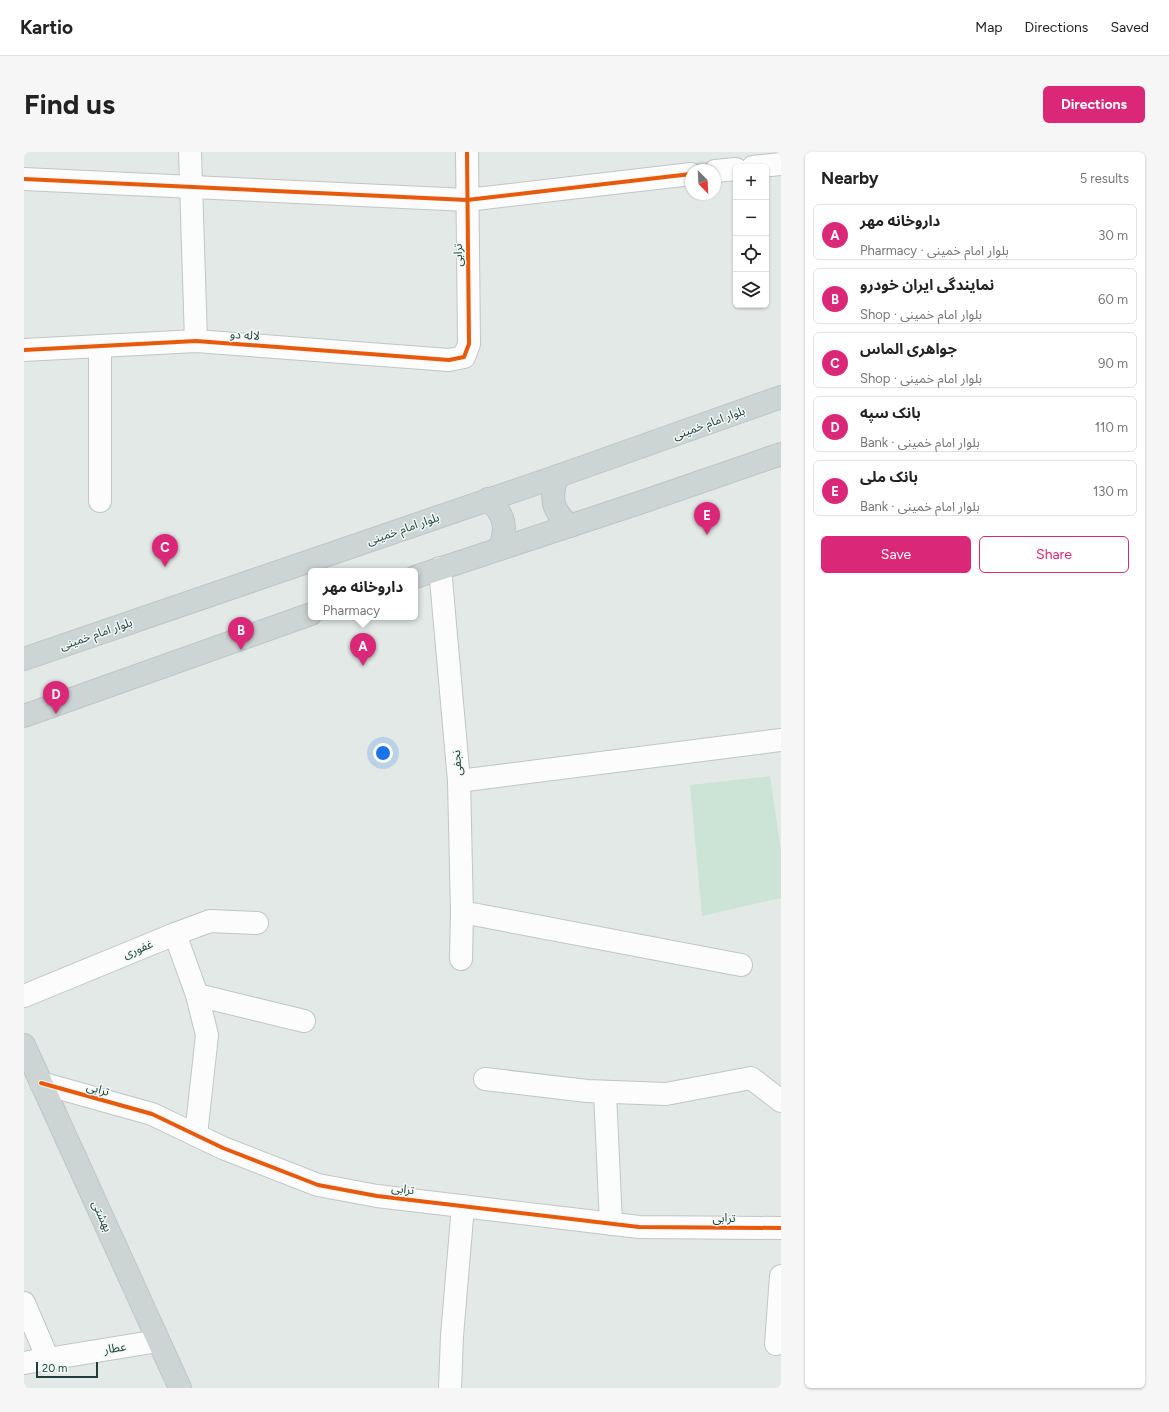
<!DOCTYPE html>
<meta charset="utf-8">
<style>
body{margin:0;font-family:Figtree,"Noto Sans Arabic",sans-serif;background:#f6f6f6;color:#222}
.controls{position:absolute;right:12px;top:12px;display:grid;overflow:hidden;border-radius:6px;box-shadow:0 1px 3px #0004}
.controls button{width:36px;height:36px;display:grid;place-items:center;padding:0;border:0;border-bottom:1px solid #e0e0e0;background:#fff;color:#222;font:20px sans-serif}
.compass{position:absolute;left:661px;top:12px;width:36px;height:36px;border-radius:50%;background:#fff;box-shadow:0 1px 3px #0004;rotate:156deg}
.scale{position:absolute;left:12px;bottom:10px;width:62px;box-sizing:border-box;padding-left:4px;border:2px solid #1f3e39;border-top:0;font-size:11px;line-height:14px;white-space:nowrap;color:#1f3e39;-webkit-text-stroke:3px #f1f9f5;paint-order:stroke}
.you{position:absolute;left:359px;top:601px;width:14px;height:14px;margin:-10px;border:3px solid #fff;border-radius:50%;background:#1a73e8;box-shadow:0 0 0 6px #1a73e833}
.badge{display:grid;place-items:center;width:26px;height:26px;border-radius:50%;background:#db2777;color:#fff;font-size:13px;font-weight:700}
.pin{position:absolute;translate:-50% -33px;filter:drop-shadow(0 1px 2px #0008)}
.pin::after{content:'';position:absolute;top:21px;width:14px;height:12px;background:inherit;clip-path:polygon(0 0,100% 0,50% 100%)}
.popup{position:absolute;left:284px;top:416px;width:110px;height:52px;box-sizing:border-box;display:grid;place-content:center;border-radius:6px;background:#fff;filter:drop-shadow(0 1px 3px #0005);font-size:13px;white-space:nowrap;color:#767676}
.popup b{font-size:15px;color:#222}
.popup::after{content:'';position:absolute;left:50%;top:100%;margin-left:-8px;border:8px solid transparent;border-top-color:#fff}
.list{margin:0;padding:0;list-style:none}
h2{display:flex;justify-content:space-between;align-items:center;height:52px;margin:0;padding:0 16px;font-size:17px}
h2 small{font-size:13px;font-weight:400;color:#767676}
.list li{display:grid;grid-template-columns:26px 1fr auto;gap:12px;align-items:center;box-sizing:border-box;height:56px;margin:0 8px 8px;padding:0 8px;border:1px solid #e0e0e0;border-radius:6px}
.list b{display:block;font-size:15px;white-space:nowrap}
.list p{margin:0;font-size:13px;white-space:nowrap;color:#767676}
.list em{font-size:13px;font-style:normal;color:#767676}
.actions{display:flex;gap:8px;padding:12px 16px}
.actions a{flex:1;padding:9px 0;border:1px solid #db2777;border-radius:6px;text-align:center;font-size:14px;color:#db2777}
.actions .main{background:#db2777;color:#fff}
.icon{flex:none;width:22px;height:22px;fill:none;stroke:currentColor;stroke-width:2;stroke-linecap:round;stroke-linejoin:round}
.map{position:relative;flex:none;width:757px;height:1236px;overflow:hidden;border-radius:6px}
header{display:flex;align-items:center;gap:24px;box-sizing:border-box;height:56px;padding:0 20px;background:#fff;border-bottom:1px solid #e0e0e0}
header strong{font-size:19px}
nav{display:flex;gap:22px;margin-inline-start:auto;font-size:14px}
.intro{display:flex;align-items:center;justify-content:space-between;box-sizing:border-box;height:96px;padding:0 24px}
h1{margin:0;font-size:28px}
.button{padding:10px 18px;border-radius:6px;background:#db2777;color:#fff;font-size:14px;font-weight:700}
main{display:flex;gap:24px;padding:0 24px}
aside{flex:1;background:#fff;border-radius:6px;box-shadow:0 1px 3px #0004}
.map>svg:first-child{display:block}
.green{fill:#cbe4d5}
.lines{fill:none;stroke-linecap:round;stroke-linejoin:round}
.minor-casing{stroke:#c0c6c4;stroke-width:24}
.major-casing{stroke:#bbc5c3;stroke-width:24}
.minor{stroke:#fbfcfb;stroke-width:22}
.major{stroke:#cdd5d4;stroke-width:22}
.cycleway-casing{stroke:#f1f9f5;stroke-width:6}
.cycleway{stroke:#e8590c;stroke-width:4}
.labels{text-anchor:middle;stroke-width:3;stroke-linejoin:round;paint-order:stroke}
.street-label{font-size:12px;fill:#1f3e39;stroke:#f1f9f5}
</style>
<header>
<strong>Kartio</strong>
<nav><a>Map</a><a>Directions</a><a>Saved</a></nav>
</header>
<div class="intro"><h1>Find us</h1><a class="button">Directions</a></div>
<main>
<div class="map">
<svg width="757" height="1236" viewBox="0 0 757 1236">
<rect width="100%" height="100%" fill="#e3e9e7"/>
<polygon class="green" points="746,624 757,699 757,746 678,764 666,633"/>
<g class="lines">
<defs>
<g id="minor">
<polyline points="166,0 172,189"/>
<polyline points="729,15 757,12"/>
<polyline points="691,19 712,17"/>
<polyline points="0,27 443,48 667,22"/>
<polyline points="0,198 172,189 425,208 440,205 445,192 443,0"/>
<polyline points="76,349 76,194"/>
<polyline points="416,416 435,629 438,760 437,807"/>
<polyline points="435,629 757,588"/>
<polyline points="438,760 717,813"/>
<polyline points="151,782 173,843 183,883 172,983"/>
<polyline points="173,843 280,869"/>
<polyline points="0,844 151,782 186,769 233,771"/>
<polyline points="461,927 563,939 642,942 727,926 757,949"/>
<polyline points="17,931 128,962 199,996 294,1033 353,1044 615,1075 757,1076"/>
<polyline points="581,940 587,1072"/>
<polyline points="0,1151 24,1207"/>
<polyline points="752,1192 757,1124"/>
<polyline points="0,1211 134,1189"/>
<polyline points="426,1236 428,1184 439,1054"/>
</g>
<g id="major">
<path d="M534,324C525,345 528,359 546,374"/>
<path d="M464,347C481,363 484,376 475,397"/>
<polyline points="391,425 624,348 757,302"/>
<polyline points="0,507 534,324 757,245"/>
<polyline points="0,564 287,462"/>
<polyline points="0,893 156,1236"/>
</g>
</defs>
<use href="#minor" class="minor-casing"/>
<use href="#major" class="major-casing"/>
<use href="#minor" class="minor"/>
<use href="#major" class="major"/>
<defs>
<g id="cycleway">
<polyline points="0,27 443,48 667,22"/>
<polyline points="0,198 172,189 425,208 440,205 445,192 443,0"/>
<polyline points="17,931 128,962 199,996 294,1033 353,1044 615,1075 757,1076"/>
</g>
</defs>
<use href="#cycleway" class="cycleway-casing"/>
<use href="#cycleway" class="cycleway"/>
</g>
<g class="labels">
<g class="street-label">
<text transform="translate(434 103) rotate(-91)" y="4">ترابی</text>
<text transform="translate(221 183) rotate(4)" y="4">لاله دو</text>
<text transform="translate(685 271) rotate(-20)" y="4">بلوار امام خمینی</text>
<text transform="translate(379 377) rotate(-19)" y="4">بلوار امام خمینی</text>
<text transform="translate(72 482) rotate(-19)" y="4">بلوار امام خمینی</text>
<text transform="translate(433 611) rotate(-95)" y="4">نجفی</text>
<text transform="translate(114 797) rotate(-22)" y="4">غفوری</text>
<text transform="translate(74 937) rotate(16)" y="4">ترابی</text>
<text transform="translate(379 1037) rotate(7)" y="4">ترابی</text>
<text transform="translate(78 1064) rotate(66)" y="4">بهشتی</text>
<text x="700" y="1070">ترابی</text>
<text transform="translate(91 1196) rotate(-9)" y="4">عطار</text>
</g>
</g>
</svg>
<div class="controls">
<button>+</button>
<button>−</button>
<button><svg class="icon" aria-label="locate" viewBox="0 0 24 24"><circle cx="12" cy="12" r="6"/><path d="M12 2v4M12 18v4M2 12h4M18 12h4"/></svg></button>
<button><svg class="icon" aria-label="layers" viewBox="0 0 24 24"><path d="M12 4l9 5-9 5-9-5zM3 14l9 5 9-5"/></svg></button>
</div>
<svg class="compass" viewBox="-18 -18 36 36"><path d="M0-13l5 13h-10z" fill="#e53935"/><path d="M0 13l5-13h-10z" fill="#767676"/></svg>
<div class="scale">20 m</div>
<div class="you"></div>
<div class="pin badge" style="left:339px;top:514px">A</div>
<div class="popup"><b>داروخانه مهر</b>Pharmacy</div>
<div class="pin badge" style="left:217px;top:498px">B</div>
<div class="pin badge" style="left:141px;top:415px">C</div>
<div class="pin badge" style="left:32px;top:562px">D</div>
<div class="pin badge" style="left:683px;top:383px">E</div>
</div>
<aside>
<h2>Nearby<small>5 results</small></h2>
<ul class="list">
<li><span class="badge">A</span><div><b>داروخانه مهر</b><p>Pharmacy · بلوار امام خمینی</p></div><em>30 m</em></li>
<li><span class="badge">B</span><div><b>نمایندگی ایران خودرو</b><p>Shop · بلوار امام خمینی</p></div><em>60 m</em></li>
<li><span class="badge">C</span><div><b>جواهری الماس</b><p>Shop · بلوار امام خمینی</p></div><em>90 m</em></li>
<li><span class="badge">D</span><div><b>بانک سپه</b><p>Bank · بلوار امام خمینی</p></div><em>110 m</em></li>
<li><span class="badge">E</span><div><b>بانک ملی</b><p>Bank · بلوار امام خمینی</p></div><em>130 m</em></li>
</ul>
<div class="actions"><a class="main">Save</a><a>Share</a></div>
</aside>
</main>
